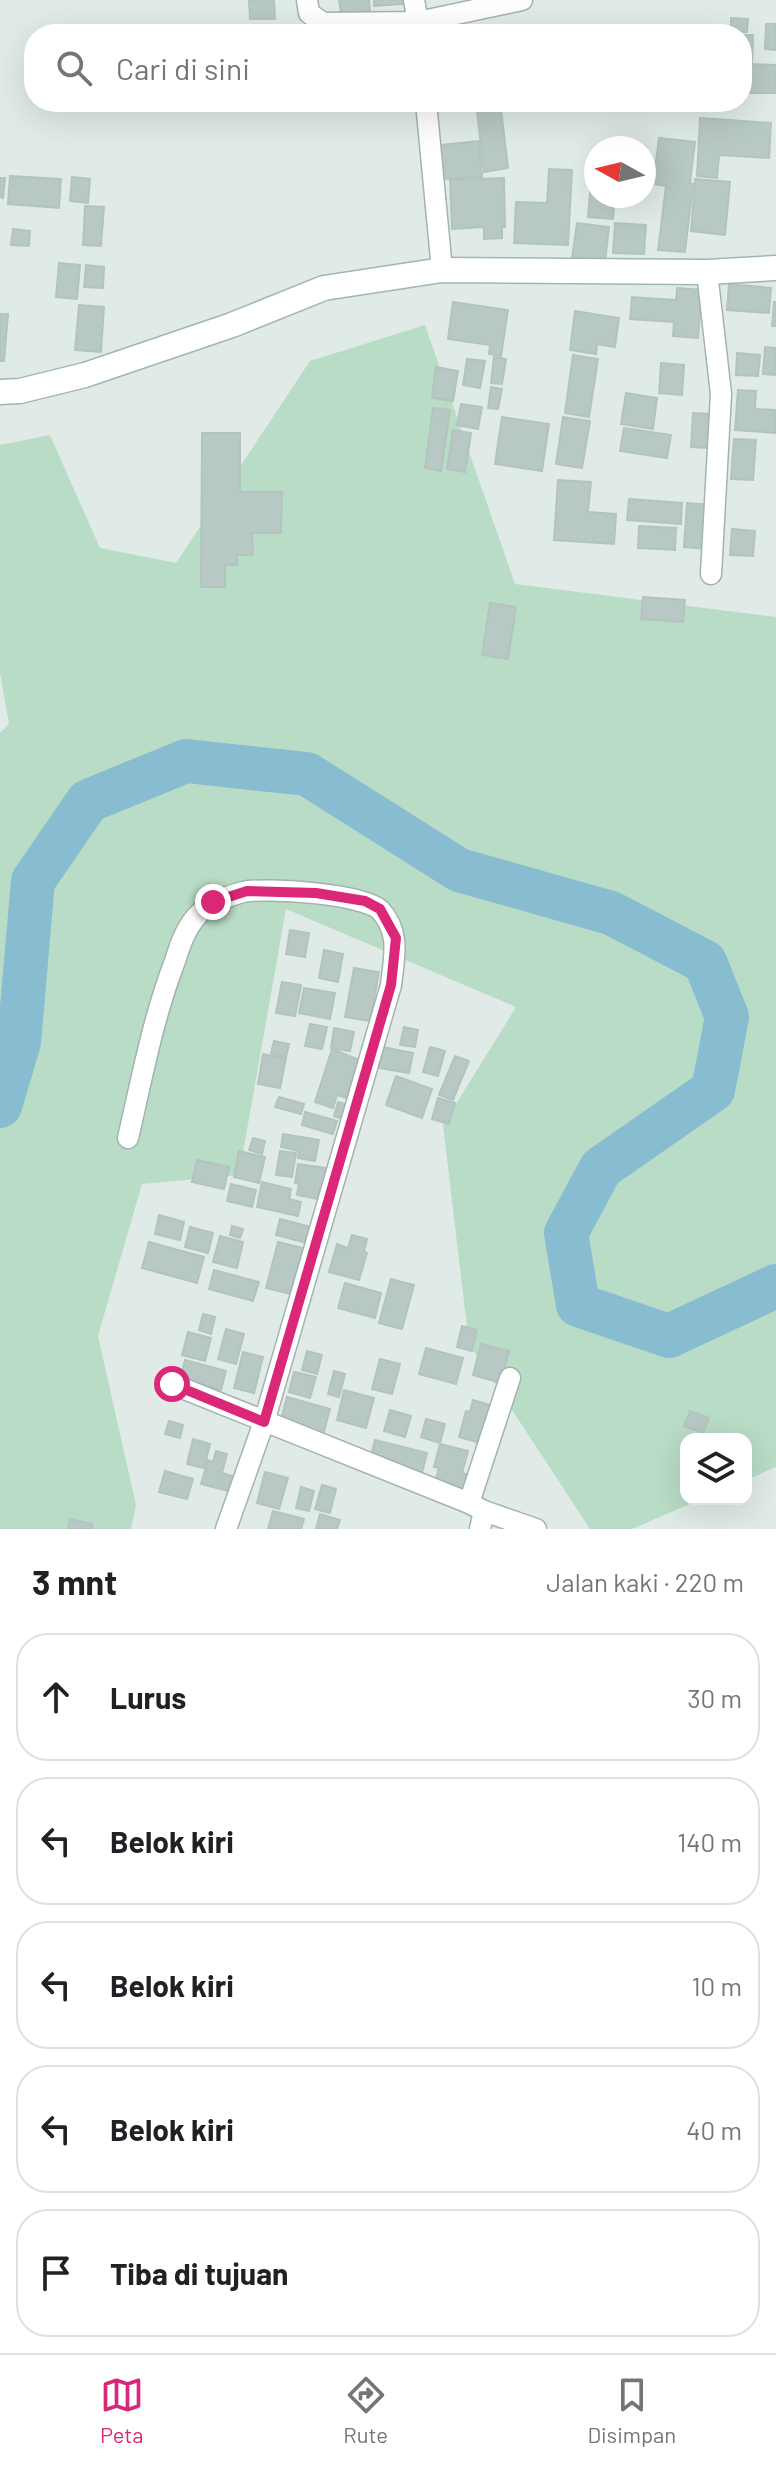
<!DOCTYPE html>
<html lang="id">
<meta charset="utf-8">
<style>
body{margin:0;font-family:Barlow,sans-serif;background:#f2f2f2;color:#202124}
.controls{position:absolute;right:24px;bottom:24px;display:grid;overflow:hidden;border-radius:16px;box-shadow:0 8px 32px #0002}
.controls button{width:72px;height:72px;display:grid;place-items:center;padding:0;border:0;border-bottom:2px solid #e0e0e0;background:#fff;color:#202124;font:40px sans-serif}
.compass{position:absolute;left:584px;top:136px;width:72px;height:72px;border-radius:50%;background:#fff;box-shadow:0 8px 32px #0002;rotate:278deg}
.stop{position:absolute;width:24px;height:24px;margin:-18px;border:6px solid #db2777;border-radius:50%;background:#fff}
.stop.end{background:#db2777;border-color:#fff;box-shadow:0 2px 8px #0008}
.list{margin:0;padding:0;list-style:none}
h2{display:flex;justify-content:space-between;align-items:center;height:104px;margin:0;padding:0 32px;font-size:34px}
h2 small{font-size:26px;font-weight:400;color:#757577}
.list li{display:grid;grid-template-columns:52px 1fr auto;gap:24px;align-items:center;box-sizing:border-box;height:128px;margin:0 16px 16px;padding:0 16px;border:2px solid #e0e0e0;border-radius:32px}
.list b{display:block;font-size:30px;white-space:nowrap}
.list em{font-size:26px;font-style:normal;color:#757577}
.icon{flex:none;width:44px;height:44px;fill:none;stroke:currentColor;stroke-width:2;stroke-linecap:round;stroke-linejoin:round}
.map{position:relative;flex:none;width:776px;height:1529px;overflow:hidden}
.search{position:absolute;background:#fff;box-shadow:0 8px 32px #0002;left:24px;right:24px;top:24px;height:88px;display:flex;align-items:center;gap:20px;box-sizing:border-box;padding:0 28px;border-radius:32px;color:#757577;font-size:30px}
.sheet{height:824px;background:#fff}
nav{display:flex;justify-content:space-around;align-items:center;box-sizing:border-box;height:112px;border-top:2px solid #e0e0e0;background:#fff;font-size:22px;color:#757577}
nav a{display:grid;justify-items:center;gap:4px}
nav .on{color:#db2777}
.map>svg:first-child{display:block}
.green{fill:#b9dcc6}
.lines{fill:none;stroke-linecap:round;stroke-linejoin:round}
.river{stroke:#88bcd0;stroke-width:44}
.building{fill:#b8c8c4;stroke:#b3c4bf;stroke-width:2}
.minor-casing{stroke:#a3b3af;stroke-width:23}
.secondary-casing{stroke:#9fb6b1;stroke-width:27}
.minor{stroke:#fff;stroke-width:20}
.secondary{stroke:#fff;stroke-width:24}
.route{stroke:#db2777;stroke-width:10}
</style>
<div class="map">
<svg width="776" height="1529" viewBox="0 0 776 1529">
<rect width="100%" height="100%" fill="#e0ebe7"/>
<polygon class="green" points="425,325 515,584 776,617 776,1467 746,1480 746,1439 686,1439 686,1499 701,1499 632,1529 590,1529 469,1344 443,1125 516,1007 286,909 239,1175 142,1184 98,1336 136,1505 131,1529 0,1529 0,733 9,724 0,673 0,445 50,435 100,548 176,563 310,361"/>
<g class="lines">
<polyline class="river" points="0,1106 19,1042 33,881 88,801 186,761 307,774 459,870 611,913 705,962 727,1017 713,1090 601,1168 566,1233 578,1305 669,1336 776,1286"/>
</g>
<g class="building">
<polygon points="249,0 274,0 275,19 250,19"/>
<polygon points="339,0 369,0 370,11 341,14"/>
<polygon points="374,0 402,0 402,4 374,6"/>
<polygon points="731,18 748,19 747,32 731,32"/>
<polygon points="766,24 776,24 776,50 765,49"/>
<polygon points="742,35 753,35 752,64 742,64"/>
<polygon points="745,64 776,65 776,93 744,93"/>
<polygon points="501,109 508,168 484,172 477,111"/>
<polygon points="700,118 771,123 769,158 719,155 717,178 697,176"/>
<polygon points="659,138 695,142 690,183 693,184 685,252 658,250 666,186 653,184"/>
<polygon points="479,141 482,177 443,179 441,145"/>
<polygon points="549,169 572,170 568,245 514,243 516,202 547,203"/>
<polygon points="10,176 61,179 59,208 8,204"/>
<polygon points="72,177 90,179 88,203 70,201"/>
<polygon points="0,178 5,178 3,198 0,197"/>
<polygon points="504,178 505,227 502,227 502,238 484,239 484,227 452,229 450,180"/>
<polygon points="695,179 730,182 725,235 691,231"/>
<polygon points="591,182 596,182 596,196 615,196 613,219 588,217"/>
<polygon points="85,206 104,207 101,246 83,245"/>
<polygon points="577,223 609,227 605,261 572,258"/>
<polygon points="615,223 646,225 644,254 613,253"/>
<polygon points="13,229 30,231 29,246 11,245"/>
<polygon points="59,263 80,265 77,299 56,297"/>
<polygon points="86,265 104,267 103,288 84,287"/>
<polygon points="729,284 771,288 769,313 727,310"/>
<polygon points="677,288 702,290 698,338 673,336 674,322 630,319 632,297 676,300"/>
<polygon points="453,302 508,310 501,356 489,354 490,345 448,339"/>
<polygon points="774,302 776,302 776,326 772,326"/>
<polygon points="79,305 104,307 101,352 75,350"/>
<polygon points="575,311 619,318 615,347 597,344 596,354 570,350"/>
<polygon points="0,314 8,314 4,361 0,361"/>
<polygon points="765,347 776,348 776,375 763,374"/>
<polygon points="737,353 760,355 758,376 736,375"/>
<polygon points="573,355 598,359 589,417 565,413"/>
<polygon points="494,357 506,359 502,384 491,383"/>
<polygon points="467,359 485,361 480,388 463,385"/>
<polygon points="661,363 684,365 682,395 659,393"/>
<polygon points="436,367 458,371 453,401 432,398"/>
<polygon points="491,387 502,389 498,409 488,408"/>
<polygon points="738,390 756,391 755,409 776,410 776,433 735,430"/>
<polygon points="626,393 657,398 653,429 621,424"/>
<polygon points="461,404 482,407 478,429 457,425"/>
<polygon points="433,408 450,410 441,471 425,468"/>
<polygon points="693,413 711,414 708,448 691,447"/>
<polygon points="502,417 549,424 542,471 495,464"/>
<polygon points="563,417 590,421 582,468 556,464"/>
<polygon points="624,428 671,435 667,458 620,451"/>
<polygon points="453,430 471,433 465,472 447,469"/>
<polygon points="202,433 240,433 240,492 282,492 281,533 252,533 253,555 237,555 237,565 225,565 225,587 201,587"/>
<polygon points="734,439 756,440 753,480 731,479"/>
<polygon points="558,480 591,482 588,512 616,514 614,544 554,540"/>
<polygon points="629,499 682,503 681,524 627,520"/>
<polygon points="687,503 712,505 709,549 684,547"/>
<polygon points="639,526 676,528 675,550 638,548"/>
<polygon points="732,529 755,531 753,556 730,555"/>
<polygon points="643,597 685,600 683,622 641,619"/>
<polygon points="490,603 516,607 508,659 482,655"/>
<polygon points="290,930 309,933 305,957 286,954"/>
<polygon points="324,950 343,954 338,982 319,978"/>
<polygon points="354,968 379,972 370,1021 345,1017"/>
<polygon points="282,982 301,985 295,1016 276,1013"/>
<polygon points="304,988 335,993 330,1019 299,1013"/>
<polygon points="310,1024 327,1027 322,1049 305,1046"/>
<polygon points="404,1027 418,1030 415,1047 400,1045"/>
<polygon points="334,1028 354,1032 350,1051 331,1048"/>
<polygon points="274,1041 289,1044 286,1057 271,1053"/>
<polygon points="383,1047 413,1053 409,1073 379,1068"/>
<polygon points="430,1047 445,1051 438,1076 423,1072"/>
<polygon points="332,1049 362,1061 350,1099 337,1095 333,1108 315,1102"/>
<polygon points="263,1054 286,1058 280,1088 258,1084"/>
<polygon points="455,1056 469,1061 453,1100 439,1095"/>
<polygon points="396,1076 432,1089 422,1118 386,1105"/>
<polygon points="279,1097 304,1104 301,1114 275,1107"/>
<polygon points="438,1098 455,1103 449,1124 432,1119"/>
<polygon points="338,1102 348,1105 343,1119 334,1116"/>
<polygon points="305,1112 337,1121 333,1134 302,1125"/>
<polygon points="283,1134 319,1140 315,1161 298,1158 299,1151 281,1147"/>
<polygon points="253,1138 265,1141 262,1154 249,1150"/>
<polygon points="239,1151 265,1157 259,1183 234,1177"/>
<polygon points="280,1151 296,1153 292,1177 276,1175"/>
<polygon points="197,1160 229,1167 224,1189 192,1182"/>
<polygon points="298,1164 327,1168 324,1188 320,1187 318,1199 297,1195 299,1184 295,1183"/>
<polygon points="262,1182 291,1189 289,1199 301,1202 298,1216 257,1207"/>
<polygon points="231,1184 256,1190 252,1207 227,1201"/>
<polygon points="159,1215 184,1222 180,1240 155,1234"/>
<polygon points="280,1219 311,1227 307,1243 276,1235"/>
<polygon points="232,1226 243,1229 240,1238 230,1235"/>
<polygon points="190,1227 213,1233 208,1253 185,1247"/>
<polygon points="352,1235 367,1239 364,1252 367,1253 359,1280 329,1272 337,1244 348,1248"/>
<polygon points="220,1236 243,1242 237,1268 213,1262"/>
<polygon points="149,1242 204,1257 197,1283 142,1268"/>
<polygon points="278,1242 307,1249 295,1295 266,1288"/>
<polygon points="214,1270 259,1282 253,1301 209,1289"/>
<polygon points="391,1279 414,1285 402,1329 379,1323"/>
<polygon points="345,1283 381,1293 375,1318 338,1308"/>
<polygon points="203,1314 215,1317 211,1334 199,1330"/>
<polygon points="462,1326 477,1330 472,1351 457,1347"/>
<polygon points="226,1329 244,1334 236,1364 218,1359"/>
<polygon points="188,1332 211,1338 205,1361 182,1355"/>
<polygon points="481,1344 509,1351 501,1383 473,1375"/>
<polygon points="426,1348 463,1358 456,1384 419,1374"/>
<polygon points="307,1351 322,1355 317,1374 302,1370"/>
<polygon points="243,1352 263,1357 254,1393 234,1388"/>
<polygon points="380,1359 400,1364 392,1394 372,1389"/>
<polygon points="185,1360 226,1371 221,1390 180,1379"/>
<polygon points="334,1371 345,1374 339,1397 328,1394"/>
<polygon points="294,1372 316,1377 310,1398 289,1392"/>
<polygon points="344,1390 374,1398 366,1428 337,1420"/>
<polygon points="287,1397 330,1409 323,1435 280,1423"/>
<polygon points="473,1400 490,1405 484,1444 459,1437 466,1411 470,1412"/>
<polygon points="390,1410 411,1416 405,1437 384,1431"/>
<polygon points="690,1411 709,1418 703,1433 684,1426"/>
<polygon points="426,1419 445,1424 440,1443 421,1437"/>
<polygon points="169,1421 183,1425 180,1438 165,1434"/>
<polygon points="193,1439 210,1444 204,1468 187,1464"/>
<polygon points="375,1440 427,1453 422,1473 370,1459"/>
<polygon points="440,1444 468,1451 462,1473 470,1475 465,1494 434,1486 439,1468 434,1467"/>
<polygon points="216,1451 227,1454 222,1473 232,1476 228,1491 201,1484 208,1460 213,1462"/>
<polygon points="165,1471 193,1479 187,1499 159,1492"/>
<polygon points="265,1472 288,1478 279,1509 257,1503"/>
<polygon points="322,1485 336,1489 330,1513 315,1509"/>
<polygon points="301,1487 314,1491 309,1511 296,1508"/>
<polygon points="273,1511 304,1519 301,1529 268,1529"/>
<polygon points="320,1514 340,1520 337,1529 316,1529"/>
<polygon points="70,1519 93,1524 92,1529 68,1529"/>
</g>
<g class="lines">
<defs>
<g id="minor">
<polyline points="307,0 309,13 323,23 418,22 414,0"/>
<polyline points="419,34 418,22 522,0"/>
<polyline points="426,102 442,270"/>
<polyline points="707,272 721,394 711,574"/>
<path d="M128,1138C142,1078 153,1018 175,961C180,945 185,930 196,917C208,903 225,897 243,892C266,887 364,894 380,910C401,932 394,958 391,985L264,1422L226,1529"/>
<polyline points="172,1384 469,1503 484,1511 480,1529"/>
<polyline points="469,1503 510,1378"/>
<polyline points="484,1511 536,1529"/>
</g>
<polyline id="secondary" points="0,392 20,391 85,375 232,325 324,288 442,270 707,272 776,268"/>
</defs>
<use href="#minor" class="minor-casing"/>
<use href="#secondary" class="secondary-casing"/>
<use href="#minor" class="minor"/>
<use href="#secondary" class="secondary"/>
</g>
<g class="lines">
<polyline class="route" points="172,1384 264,1422 391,985 396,938 380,909 365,901 316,893 247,891 213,902"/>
</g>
</svg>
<div class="controls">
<button><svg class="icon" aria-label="layers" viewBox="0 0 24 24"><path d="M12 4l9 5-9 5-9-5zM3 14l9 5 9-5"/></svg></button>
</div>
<svg class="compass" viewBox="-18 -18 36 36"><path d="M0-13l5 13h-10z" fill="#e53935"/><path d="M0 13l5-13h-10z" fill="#757577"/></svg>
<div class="stop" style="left:172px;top:1384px"></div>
<div class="stop end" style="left:213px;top:902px"></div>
<div class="search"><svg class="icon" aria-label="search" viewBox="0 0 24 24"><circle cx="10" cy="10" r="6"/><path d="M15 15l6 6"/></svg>Cari di sini</div>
</div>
<section class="sheet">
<h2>3 mnt<small>Jalan kaki · 220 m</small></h2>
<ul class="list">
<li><svg class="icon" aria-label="ahead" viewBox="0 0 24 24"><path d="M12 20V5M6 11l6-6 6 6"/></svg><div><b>Lurus</b></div><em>30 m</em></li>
<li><svg class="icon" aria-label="left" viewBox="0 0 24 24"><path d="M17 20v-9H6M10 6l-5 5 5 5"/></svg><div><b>Belok kiri</b></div><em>140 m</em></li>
<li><svg class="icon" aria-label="left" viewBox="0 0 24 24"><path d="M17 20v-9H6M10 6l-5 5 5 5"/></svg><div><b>Belok kiri</b></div><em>10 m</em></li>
<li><svg class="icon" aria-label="left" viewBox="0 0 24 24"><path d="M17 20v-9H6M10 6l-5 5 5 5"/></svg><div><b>Belok kiri</b></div><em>40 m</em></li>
<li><svg class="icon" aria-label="arrive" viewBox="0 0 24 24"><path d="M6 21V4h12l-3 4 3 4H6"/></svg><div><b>Tiba di tujuan</b></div></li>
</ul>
</section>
<nav>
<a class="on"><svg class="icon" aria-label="map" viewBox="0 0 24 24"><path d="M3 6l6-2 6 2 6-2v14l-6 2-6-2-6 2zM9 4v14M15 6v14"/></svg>Peta</a>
<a><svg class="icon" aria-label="directions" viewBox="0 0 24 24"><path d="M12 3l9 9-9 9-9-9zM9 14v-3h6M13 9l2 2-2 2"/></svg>Rute</a>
<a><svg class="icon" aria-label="saved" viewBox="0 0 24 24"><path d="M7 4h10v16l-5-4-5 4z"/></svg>Disimpan</a>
</nav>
